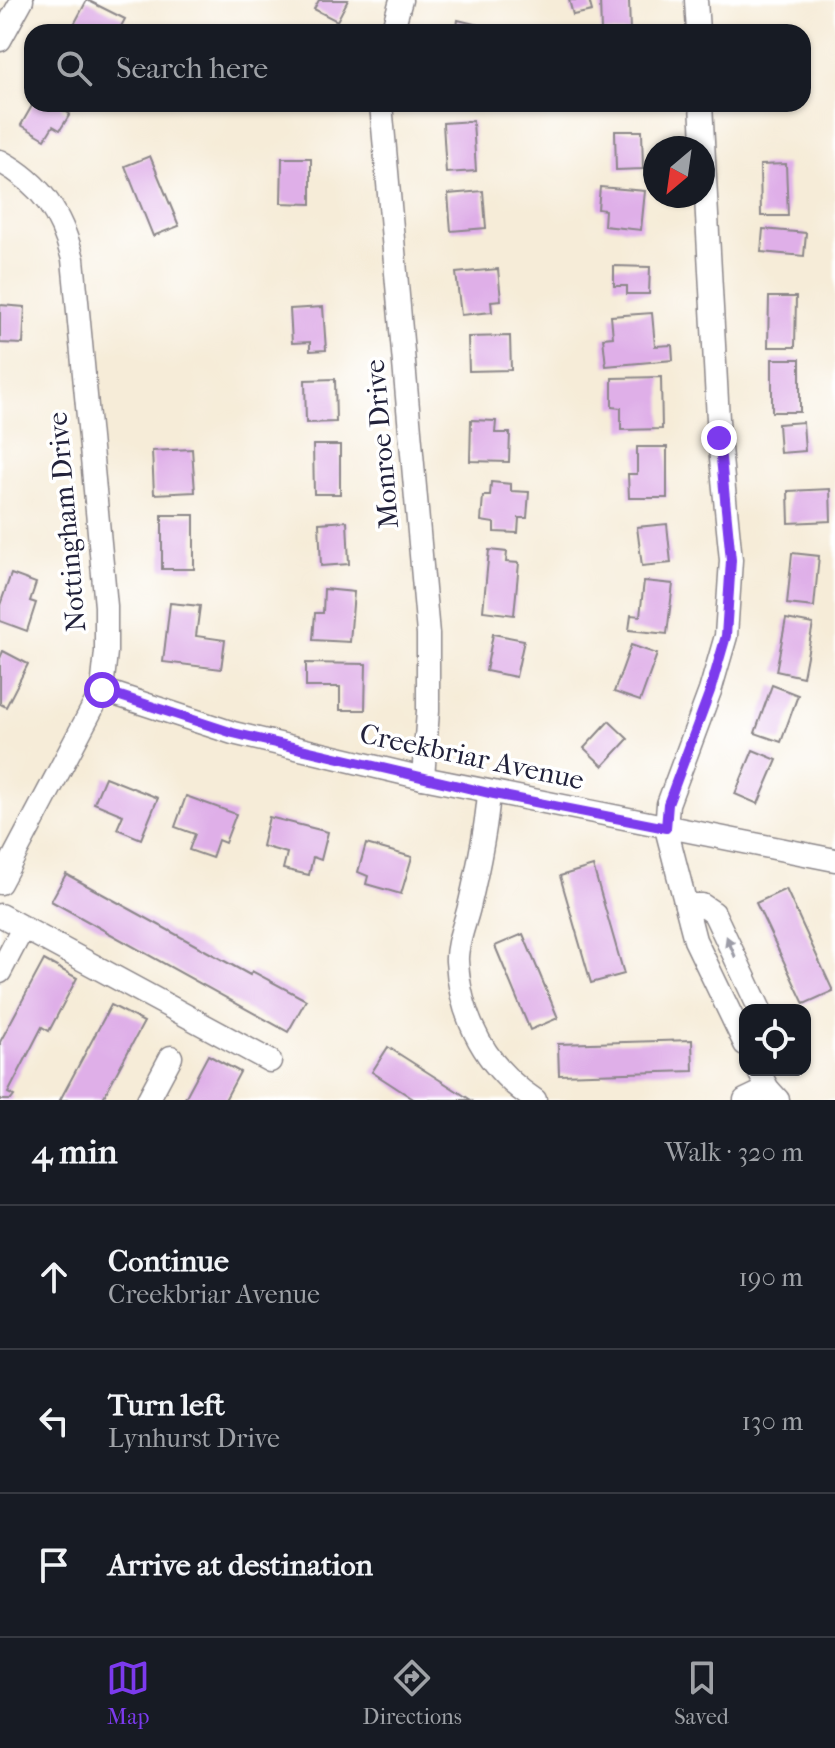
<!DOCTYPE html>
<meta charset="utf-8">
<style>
body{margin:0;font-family:"IM FELL French Canon",serif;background:#242831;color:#f1f3f6}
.controls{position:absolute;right:24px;bottom:24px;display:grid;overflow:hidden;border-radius:16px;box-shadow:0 2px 6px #0004}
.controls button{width:72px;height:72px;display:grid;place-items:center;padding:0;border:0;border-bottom:2px solid #363941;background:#171b24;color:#f1f3f6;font:40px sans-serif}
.compass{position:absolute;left:643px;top:136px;width:72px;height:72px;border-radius:50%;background:#171b24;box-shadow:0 2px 6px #0004;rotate:209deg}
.stop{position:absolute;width:24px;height:24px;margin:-18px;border:6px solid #7c3aed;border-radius:50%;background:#fff}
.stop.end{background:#7c3aed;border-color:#fff;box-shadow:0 2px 8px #0008}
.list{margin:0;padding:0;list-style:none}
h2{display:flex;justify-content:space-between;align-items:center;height:104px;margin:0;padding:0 32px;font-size:34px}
h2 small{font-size:26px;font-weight:400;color:#9ea1a6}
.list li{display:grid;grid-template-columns:52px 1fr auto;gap:24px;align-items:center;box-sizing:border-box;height:144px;padding:0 32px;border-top:2px solid #363941}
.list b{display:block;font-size:30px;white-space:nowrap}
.list p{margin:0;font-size:26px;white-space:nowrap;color:#9ea1a6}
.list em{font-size:26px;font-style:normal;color:#9ea1a6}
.icon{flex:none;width:44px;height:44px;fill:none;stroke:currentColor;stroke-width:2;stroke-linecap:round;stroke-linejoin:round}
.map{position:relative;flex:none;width:835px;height:1100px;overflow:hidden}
.search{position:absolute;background:#171b24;box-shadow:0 2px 6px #0004;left:24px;right:24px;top:24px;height:88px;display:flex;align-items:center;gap:20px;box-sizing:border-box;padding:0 28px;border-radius:24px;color:#9ea1a6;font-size:30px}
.sheet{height:536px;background:#171b24}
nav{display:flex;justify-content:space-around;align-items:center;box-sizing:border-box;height:112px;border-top:2px solid #363941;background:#171b24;font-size:22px;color:#9ea1a6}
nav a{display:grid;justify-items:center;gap:4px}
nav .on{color:#7c3aed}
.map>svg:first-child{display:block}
.building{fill:#dfafe8}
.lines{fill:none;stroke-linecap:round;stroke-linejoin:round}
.minor-casing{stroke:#8c878a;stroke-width:25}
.minor{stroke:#fff;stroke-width:22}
.oneway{fill:#9c9ca7}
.route{stroke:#7c3aed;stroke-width:10}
.labels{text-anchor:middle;stroke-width:7;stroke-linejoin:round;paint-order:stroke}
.street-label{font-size:28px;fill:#22223b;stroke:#fff}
</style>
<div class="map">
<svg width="835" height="1100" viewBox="0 0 835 1100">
<rect width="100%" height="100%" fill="#fff"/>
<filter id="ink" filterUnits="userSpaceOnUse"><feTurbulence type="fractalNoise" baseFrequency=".0125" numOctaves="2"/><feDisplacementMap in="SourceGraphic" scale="16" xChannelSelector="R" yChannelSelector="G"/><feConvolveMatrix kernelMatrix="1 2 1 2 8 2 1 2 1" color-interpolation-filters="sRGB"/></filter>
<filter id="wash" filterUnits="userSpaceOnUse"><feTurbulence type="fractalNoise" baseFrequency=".006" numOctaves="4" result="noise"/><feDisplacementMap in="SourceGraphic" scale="32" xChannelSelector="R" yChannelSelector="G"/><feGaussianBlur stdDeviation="1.8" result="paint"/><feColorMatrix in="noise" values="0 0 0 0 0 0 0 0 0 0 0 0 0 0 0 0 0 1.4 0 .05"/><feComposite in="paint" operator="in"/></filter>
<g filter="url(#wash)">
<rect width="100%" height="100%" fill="#f6ecd8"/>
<g id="blocks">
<g class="building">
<polygon points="87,0 125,19 118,32 70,32"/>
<polygon points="319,0 348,0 337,21 314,9"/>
<polygon points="569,0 589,0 592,11 573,15"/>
<polygon points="600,0 629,0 630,32 601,32"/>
<polygon points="458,20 491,28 490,32 456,32"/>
<polygon points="33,104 64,104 61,109 70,114 60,130 53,126 45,139 21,125"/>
<polygon points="473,121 476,171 446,173 443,123"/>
<polygon points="615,131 642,131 643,169 616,170"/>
<polygon points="150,156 179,226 153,236 125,166"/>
<polygon points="282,158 311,158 311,204 281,203"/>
<polygon points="786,164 788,216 761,216 760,165"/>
<polygon points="600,187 645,191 641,230 604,226 605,210 598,209"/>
<polygon points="483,191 486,228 451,231 448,194"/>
<polygon points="763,229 806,233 804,256 761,252"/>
<polygon points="614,266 650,267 649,294 627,294 627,286 614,286"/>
<polygon points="498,269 501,300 491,301 492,312 461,315 456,273"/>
<polygon points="769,297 796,297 795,347 768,347"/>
<polygon points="0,305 25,307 23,344 0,343"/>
<polygon points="323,307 326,350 310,351 310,342 292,343 290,309"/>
<polygon points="652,313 655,346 672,345 673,360 606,366 603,338 613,337 611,316"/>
<polygon points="510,336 511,370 469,371 468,337"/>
<rect x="772" y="359" width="28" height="53"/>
<polygon points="661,377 662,429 621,430 621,408 612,407 612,378"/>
<polygon points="335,379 336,422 306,423 305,380"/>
<polygon points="471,420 496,421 495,433 510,433 509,462 470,461"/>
<polygon points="803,422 805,451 780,453 778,424"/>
<polygon points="313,445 340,445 340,494 314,494"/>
<polygon points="637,447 667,447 667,498 629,498 628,474 637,474"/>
<polygon points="192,449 195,492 154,494 152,451"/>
<polygon points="491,482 511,484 511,491 529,492 527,518 519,518 518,533 494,532 494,523 481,521 483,496 490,496"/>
<polygon points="830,489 831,521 789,523 788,491"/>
<rect x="162" y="515" width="32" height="54"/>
<polygon points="347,521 349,564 321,566 319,523"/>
<polygon points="667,524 671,563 642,566 637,527"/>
<polygon points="489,550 507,552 506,562 519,563 514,615 483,611"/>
<polygon points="792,553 819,556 814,607 787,604"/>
<polygon points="11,574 36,583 30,601 36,603 27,631 0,621 0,605"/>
<polygon points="644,581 673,584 667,634 629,630 631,615 640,616"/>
<polygon points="324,589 354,592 350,642 313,640 315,613 323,613"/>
<polygon points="170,603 200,606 196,636 225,640 221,669 163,662"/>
<polygon points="786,619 813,624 803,677 776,671"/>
<polygon points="493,634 524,640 516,677 486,671"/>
<polygon points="631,645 657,654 640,701 614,692"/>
<polygon points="3,651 28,664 6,707 0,704 0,658"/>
<polygon points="306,663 366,664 365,710 340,710 340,687 306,687"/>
<polygon points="772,685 798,695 781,742 755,733"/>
<polygon points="609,721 628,739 603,766 584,748"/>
<polygon points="753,750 777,760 758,804 735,794"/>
<polygon points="105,777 158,798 141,839 117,829 123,815 94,803"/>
<polygon points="186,796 236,814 225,843 218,840 212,858 189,850 195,834 175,827"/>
<polygon points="269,817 328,832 321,860 313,857 309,875 283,869 287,853 262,846"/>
<polygon points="366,844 412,857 401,894 366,884 368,876 358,872"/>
<polygon points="593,866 624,974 591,983 560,876"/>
<polygon points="66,874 250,975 252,971 306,1000 288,1032 51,901"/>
<polygon points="786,889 833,991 804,1004 756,903"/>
<polygon points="523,934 558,1018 530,1030 495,946"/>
<polygon points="44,960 77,978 49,1031 42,1027 8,1093 14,1096 11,1100 0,1100 0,1042"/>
<polygon points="111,1005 144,1022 102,1100 60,1100"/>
<polygon points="692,1040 693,1071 559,1075 558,1044"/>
<polygon points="388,1047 471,1100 415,1100 372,1072"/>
<polygon points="208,1055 240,1072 225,1100 184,1100"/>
</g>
</g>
</g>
<g filter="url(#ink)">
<use href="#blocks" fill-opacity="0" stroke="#8c878a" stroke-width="2"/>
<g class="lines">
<defs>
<g id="minor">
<polyline points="696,0 698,32"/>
<polyline points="392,32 401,0"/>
<polyline points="0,40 22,0"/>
<polyline points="381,104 428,634 428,711 423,778"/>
<polyline points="701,104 719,438 731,560 726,636 710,691 668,804 666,828 695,940 745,1044"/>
<path d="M0,161C42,184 61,214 73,259L106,606V652L102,690L0,883"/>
<polyline points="102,690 233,733 423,778 835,860"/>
<path d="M489,793C486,832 478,869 469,907C465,924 456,945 457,961C460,1019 487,1069 535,1100"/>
<polyline points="686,905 702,905 714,913 760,1010"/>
<polyline points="0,915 270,1061"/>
<polyline points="0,972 23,928"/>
<polyline points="758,1070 768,1089 778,1100"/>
<polyline points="148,1100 171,1057"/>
<polyline points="745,1100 768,1089"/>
</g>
</defs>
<use href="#minor" class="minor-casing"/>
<use href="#minor" class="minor"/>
</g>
<defs><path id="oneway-solid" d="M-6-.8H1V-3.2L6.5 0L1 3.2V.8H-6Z" transform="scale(2)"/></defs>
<use class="oneway" href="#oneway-solid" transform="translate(731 947) rotate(-113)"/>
</g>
<g class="lines" filter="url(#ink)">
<polyline class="route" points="102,690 233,733 489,793 666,828 668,804 710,691 726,636 731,560 719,438"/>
</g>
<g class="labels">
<g class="street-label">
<text transform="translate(381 444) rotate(-95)" y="10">Monroe Drive</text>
<text transform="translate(66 522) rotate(-95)" y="10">Nottingham Drive</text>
<text transform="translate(472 756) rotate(12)" y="10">Creekbriar Avenue</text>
</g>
</g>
</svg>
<div class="controls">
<button><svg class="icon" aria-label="locate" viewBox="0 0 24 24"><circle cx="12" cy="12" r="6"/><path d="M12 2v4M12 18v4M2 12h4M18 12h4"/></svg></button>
</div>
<svg class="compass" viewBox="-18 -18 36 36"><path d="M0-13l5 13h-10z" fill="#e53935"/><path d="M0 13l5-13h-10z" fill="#9ea1a6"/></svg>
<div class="stop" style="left:102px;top:690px"></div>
<div class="stop end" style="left:719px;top:438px"></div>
<div class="search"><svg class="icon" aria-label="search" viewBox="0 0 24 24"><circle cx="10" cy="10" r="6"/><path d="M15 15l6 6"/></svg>Search here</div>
</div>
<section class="sheet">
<h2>4 min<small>Walk · 320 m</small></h2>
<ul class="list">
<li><svg class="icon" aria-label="ahead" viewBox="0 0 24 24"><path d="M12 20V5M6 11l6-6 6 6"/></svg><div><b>Continue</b><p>Creekbriar Avenue</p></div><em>190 m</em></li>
<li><svg class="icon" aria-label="left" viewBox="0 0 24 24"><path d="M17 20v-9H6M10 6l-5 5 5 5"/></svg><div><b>Turn left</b><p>Lynhurst Drive</p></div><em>130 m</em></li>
<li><svg class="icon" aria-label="arrive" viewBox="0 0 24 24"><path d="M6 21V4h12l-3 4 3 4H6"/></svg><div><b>Arrive at destination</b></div></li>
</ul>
</section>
<nav>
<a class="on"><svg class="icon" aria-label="map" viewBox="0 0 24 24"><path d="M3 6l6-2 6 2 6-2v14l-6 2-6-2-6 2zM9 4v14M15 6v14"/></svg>Map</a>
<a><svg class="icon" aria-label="directions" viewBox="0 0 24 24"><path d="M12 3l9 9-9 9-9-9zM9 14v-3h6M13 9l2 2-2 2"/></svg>Directions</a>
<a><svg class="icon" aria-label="saved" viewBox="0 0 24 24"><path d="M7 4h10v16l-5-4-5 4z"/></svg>Saved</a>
</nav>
